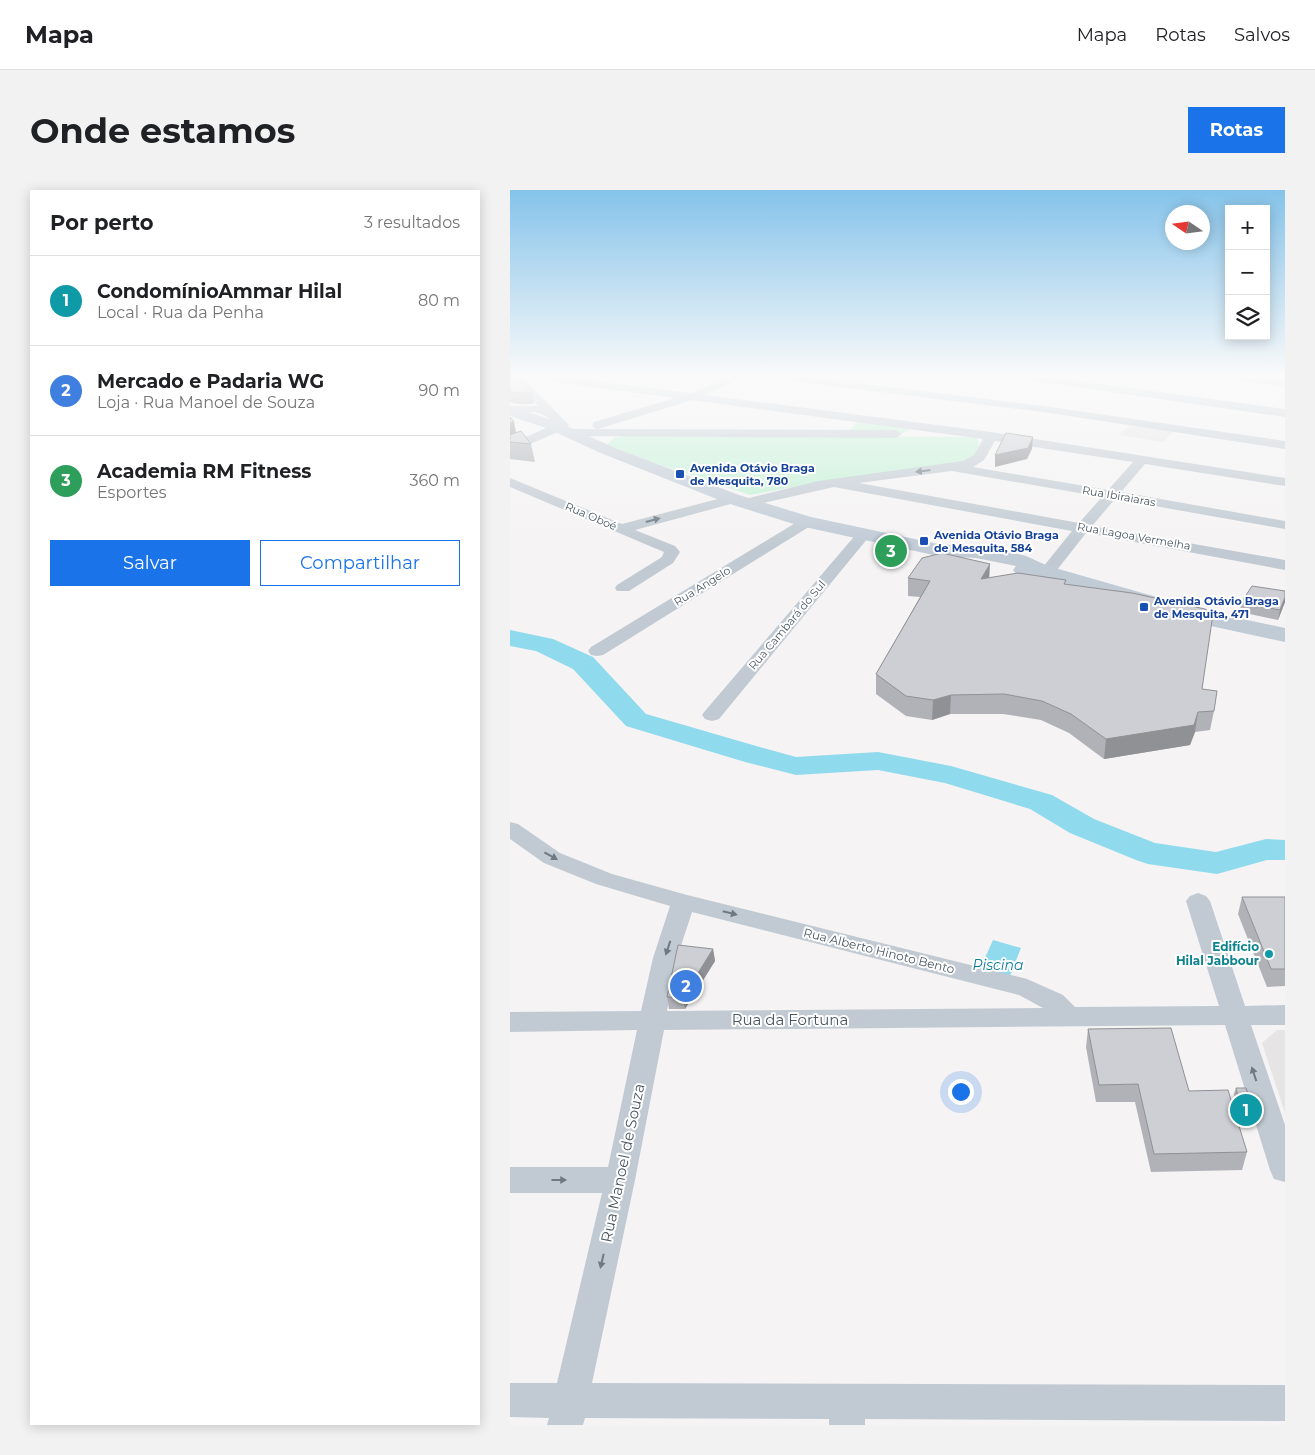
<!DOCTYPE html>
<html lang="pt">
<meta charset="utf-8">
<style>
body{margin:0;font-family:Montserrat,sans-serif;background:#f2f2f2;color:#202124}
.controls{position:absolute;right:15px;top:15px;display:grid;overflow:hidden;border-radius:0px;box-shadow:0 2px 12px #0003}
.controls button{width:45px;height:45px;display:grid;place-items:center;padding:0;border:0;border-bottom:1px solid #e0e0e0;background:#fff;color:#202124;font:25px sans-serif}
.compass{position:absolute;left:655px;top:15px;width:45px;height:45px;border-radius:50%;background:#fff;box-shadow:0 2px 12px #0003;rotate:283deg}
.you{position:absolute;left:450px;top:901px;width:18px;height:18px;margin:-12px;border:4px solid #fff;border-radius:50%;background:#1a73e8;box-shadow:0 0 0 8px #1a73e833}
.badge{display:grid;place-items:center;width:32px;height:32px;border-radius:50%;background:#1a73e8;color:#fff;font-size:16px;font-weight:700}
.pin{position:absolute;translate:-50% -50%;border:2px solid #fff;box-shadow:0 1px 5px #0006}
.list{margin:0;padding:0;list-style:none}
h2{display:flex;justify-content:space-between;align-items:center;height:65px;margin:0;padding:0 20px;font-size:21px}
h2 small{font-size:16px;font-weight:400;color:#757577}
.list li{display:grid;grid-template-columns:32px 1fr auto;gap:15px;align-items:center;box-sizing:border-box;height:90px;padding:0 20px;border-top:1px solid #e0e0e0}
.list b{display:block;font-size:19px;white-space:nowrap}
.list p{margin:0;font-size:16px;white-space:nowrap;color:#757577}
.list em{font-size:16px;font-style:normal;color:#757577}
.actions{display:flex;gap:10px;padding:15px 20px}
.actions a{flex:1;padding:11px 0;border:1px solid #1a73e8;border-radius:0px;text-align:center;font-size:18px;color:#1a73e8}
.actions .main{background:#1a73e8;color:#fff}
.icon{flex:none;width:28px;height:28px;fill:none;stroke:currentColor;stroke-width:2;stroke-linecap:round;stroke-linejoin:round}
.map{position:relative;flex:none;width:775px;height:1235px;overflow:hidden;border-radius:0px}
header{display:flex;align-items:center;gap:30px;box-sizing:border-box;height:70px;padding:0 25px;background:#fff;border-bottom:1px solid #e0e0e0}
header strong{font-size:24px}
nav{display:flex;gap:28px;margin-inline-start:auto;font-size:18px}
.intro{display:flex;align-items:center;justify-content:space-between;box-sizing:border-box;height:120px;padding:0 30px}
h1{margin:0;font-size:35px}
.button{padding:12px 22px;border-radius:0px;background:#1a73e8;color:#fff;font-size:18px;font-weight:700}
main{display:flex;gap:30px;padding:0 30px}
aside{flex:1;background:#fff;border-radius:0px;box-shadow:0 2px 12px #0003}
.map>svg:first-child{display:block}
.education{fill:#e6e4e5}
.green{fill:#c3f1d5}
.water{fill:#90daee}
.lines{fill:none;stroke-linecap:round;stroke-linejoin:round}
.river{fill:#90daee;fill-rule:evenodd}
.street{fill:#c1cad2;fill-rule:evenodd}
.secondary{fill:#c1cbd6;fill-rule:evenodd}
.wall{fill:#b0b2b7}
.shaded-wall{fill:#909195}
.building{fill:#cdcfd5;stroke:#909195}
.oneway{fill:#6e7983}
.transit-dot{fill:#1a4fb4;stroke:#fff;stroke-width:2}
.culture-dot{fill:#0f9aa8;stroke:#fff;stroke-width:2}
.labels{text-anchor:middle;stroke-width:4;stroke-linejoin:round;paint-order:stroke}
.far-transit-label{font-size:11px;font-weight:bold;fill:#164399;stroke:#fff;text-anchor:start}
.far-street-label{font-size:11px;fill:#4a5661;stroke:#fff}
.culture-label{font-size:12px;font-weight:bold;fill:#0d838f;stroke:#fff;text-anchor:end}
.street-label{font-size:12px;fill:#4a5661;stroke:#fff}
.water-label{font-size:14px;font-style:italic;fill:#0c7c9b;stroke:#fff}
.near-street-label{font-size:15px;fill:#4a5661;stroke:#fff}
</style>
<header>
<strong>Mapa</strong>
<nav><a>Mapa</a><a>Rotas</a><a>Salvos</a></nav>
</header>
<div class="intro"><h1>Onde estamos</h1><a class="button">Rotas</a></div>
<main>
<aside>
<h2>Por perto<small>3 resultados</small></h2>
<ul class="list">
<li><span class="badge" style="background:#0f9aa8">1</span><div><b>CondomínioAmmar Hilal</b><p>Local · Rua da Penha</p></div><em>80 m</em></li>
<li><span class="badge" style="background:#3f7fe0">2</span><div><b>Mercado e Padaria WG</b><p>Loja · Rua Manoel de Souza</p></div><em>90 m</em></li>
<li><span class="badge" style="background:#2e9e5b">3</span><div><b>Academia RM Fitness</b><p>Esportes</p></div><em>360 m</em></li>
</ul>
<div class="actions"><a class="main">Salvar</a><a>Compartilhar</a></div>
</aside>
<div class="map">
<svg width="775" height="1235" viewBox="0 0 775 1235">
<rect width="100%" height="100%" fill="#f5f3f3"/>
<g class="education">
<polygon points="622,233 665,240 653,252 609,245"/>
<polygon points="767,840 775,840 775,923 752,853"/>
</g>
<g class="green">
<polygon points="352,228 403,238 393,243 337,243"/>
<polygon points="118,245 467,247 469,255 465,265 448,274 331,288 240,305 95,256 104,248"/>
</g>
<polygon class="water" points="483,750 511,758 497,793 467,786"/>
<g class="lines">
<polygon class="river" points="0,440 43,449 83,467 136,524 257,559 286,567 368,562 441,576 542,605 584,629 645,653 706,662 756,649 775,650 775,670 757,670 707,684 638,674 626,670 560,643 520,619 435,593 368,580 286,585 235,572 116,536 63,479 26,461 0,456"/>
<g class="street">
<path d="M18,184H32L181,203L225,184H239L195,205L481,242L775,288V296L635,274L611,302L775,331V339L605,309L582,336L775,370V380L576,343L543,385H531L529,382L562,341L324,297L236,317L231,316L229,313L231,310L308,291L453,271L464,265L473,249L182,210L88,239L84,238L82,235L84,232L165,208L22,189L18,188ZM485,251L623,272L598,300L463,277L474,270ZM441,281H442L592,307L569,333L349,293Z"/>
<polygon points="242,184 274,184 533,216 775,251 775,259 533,222 247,187"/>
<polygon points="476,184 511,184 553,189 775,219 775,227 553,195 481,187"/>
<polygon points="693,184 723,184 775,191 775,197 698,187"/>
<path d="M10,188L14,189L59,235L57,238L0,263V254L45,234C30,218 20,222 0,224V216H28L5,191Z"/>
<polygon points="58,239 386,240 392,244 386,248 54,246 52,243"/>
<polygon points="0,288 112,334 223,305 230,309 228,312 125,340 165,356 170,362 163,373 119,401 107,401 105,398 107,395 152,367 154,362 0,297"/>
<polygon points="297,328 302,329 304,332 302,335 93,465 87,466 81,465 78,461 81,457 292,329"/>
<polygon points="353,341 358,342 360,345 358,348 209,529 202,531 195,529 192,525 195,521 348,342"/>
<path d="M0,632L8,634L50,663L102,684L177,705L517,789L553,805L565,817L709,816L676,711L680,706L688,703L696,706L700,711L735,816L775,815V835H741L775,935V992L764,989L760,980L715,835L154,840L125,990L82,1193L775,1195V1231L355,1229V1235H319V1229L75,1228L73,1235H37L39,1228L0,1227V1193H47L92,1003H0V977H98L127,840L0,842V822L131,821L143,768L160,716L86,694L34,673L0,649ZM182,722L509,805L533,818L157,821L167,768Z"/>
</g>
<polygon class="secondary" points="0,216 48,232 105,258 229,305 301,327 428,354 466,357 495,361 516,366 538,376 699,422 775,438 775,452 687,433 530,386 506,384 503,380 506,376 466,368 428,366 290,336 217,313 93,264 36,238 0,226"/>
</g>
<g class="wall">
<polygon points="0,184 22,203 24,214 7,214 0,212"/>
<polygon points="0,228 6,243 21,254 25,272 0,269"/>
<polygon points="398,388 479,388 556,390 555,395 692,499 704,521 700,540 685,542 680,555 594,569 559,543 531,530 493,524 440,524 422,530 396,526 366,504 366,484 410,407 398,406"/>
<polygon points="775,401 775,412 768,430 730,422 731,413"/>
<polygon points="732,707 775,707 775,796 757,797 728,724"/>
<polygon points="203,759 205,771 175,819 159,819 157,807"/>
<polygon points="578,839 737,962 732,980 641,982 625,912 586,912 576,857"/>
<polygon points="726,898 743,920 741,926 730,926 724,904"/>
</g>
<g class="shaded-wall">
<polygon points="4,231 7,249 0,252 0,233"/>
<polygon points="523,247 522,259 517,269 485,277 485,265"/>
<polygon points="480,374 479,392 471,389"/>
<polygon points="775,407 775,412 768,430 770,420"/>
<polygon points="441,505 440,524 422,530 423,510"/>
<polygon points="688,522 685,542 680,555 594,569 596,549"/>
<polygon points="203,759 205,771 175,819 173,807"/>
</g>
<g class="building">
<polygon points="0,184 4,184 22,203 5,203 0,202"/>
<polygon points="0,228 1,228 4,231 0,233"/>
<polygon points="11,241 21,254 0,252 0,245"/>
<polygon points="496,243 523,247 518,258 485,265"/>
<polygon points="432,363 480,374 471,389 508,383 556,390 554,394 622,403 695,419 703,424 692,499 707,501 704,521 688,522 684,535 596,549 561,524 532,511 494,504 441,505 423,510 396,506 366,484 420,391 398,388 412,368"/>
<polygon points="742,396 775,401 775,407 770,420 731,413"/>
<polygon points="732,707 775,707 775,779 761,779"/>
<polygon points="168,755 203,759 173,807 157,807"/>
<polygon points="661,838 679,901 718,900 737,962 644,964 628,894 589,895 578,839"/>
<polygon points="726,898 736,898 743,920 731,920"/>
</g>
<defs><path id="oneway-solid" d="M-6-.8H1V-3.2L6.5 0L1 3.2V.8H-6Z" transform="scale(1.25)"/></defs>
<g class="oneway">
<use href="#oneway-solid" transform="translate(413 281) rotate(173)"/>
<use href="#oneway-solid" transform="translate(143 330) rotate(-15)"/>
<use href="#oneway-solid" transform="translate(41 666) rotate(29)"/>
<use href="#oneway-solid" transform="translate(220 723) rotate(14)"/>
<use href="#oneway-solid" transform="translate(158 758) rotate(108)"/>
<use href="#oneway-solid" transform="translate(744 884) rotate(-108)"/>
<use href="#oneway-solid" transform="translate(49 990)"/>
<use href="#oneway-solid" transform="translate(92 1071) rotate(103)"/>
</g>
<linearGradient id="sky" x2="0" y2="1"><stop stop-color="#85c3ea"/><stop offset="0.52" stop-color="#fafafa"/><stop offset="1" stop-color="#fafafa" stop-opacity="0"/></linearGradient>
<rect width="775" height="357" fill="url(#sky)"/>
<g class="transit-dot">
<rect x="165" y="279" width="10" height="10" rx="2.5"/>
<rect x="409" y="346" width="10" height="10" rx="2.5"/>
<rect x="629" y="412" width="10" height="10" rx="2.5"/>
</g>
<circle class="culture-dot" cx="759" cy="764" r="5"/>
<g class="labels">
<g class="far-transit-label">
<text x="180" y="282">Avenida Otávio Braga<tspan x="180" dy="13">de Mesquita, 780</tspan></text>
<text x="424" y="349">Avenida Otávio Braga<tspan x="424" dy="13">de Mesquita, 584</tspan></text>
<text x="644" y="415">Avenida Otávio Braga<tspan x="644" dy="13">de Mesquita, 471</tspan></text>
</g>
<g class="far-street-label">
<text transform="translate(609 306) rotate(10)" y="4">Rua Ibiraiaras</text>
<text transform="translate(81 326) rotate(23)" y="4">Rua Oboé</text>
<text transform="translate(624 346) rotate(10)" y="4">Rua Lagoa Vermelha</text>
<text transform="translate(192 396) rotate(-32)" y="4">Rua Angelo</text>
<text transform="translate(277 435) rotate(-50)" y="4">Rua Cambará do Sul</text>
</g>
<g class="culture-label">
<text x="749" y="761">Edifício<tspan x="749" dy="14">Hilal Jabbour</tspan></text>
</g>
<g class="street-label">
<text transform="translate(369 761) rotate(14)" y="4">Rua Alberto Hinoto Bento</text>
</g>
<g class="water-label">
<text x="488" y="780">Piscina</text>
</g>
<g class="near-street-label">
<text x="280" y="835">Rua da Fortuna</text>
<text transform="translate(113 973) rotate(-78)" y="5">Rua Manoel de Souza</text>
</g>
</g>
</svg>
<div class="controls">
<button>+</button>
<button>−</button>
<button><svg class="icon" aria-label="layers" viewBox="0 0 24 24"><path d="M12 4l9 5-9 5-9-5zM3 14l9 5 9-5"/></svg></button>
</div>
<svg class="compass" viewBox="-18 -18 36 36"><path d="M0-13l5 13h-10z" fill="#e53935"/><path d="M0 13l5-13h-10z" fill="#757577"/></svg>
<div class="you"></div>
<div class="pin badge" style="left:736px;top:920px;background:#0f9aa8">1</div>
<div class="pin badge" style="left:176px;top:796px;background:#3f7fe0">2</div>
<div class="pin badge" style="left:381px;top:361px;background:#2e9e5b">3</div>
</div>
</main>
